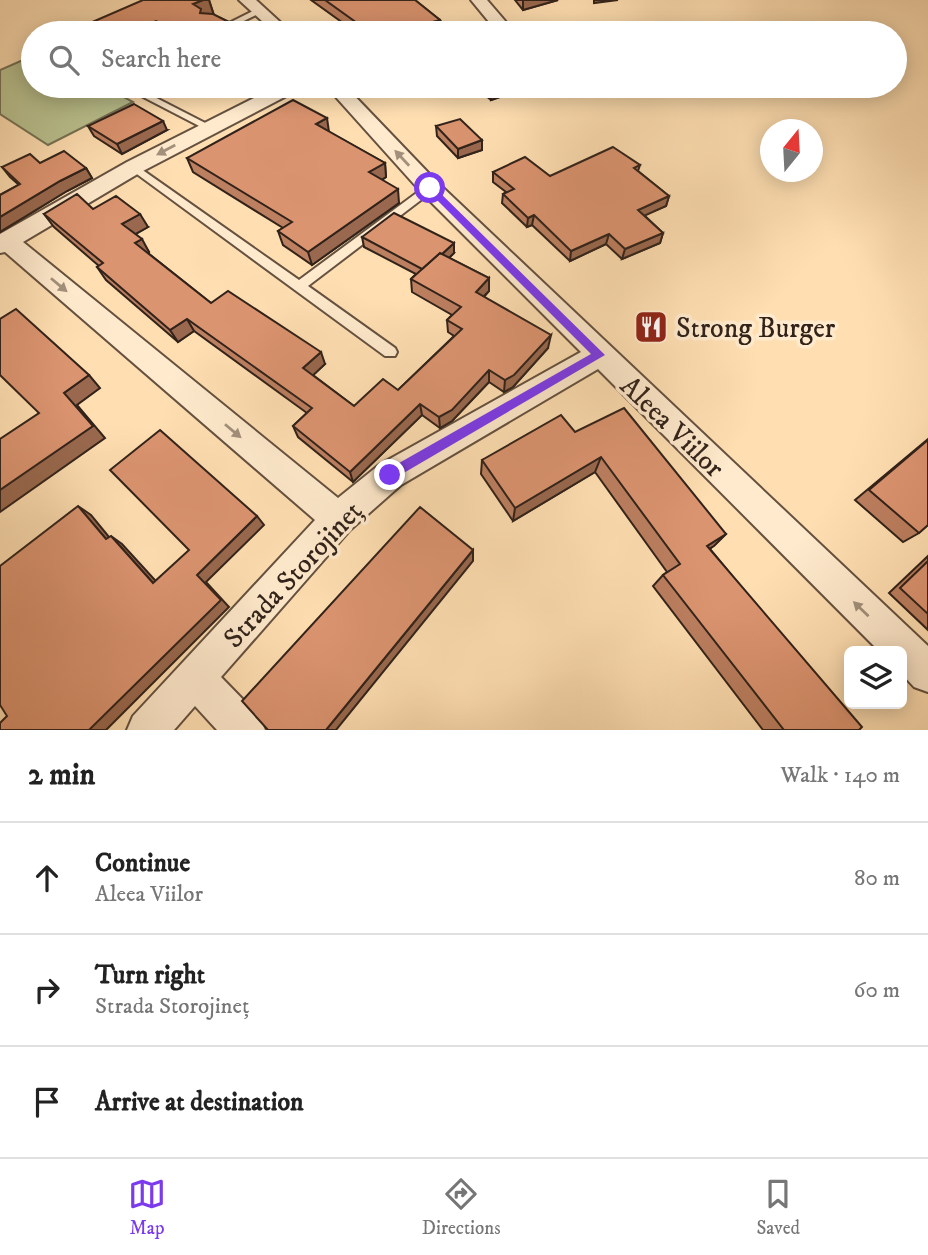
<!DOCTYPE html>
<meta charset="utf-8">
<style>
body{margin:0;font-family:"IM FELL DW Pica",serif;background:#f2f2f2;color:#222}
.controls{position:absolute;right:21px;bottom:21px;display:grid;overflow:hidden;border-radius:10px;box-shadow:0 4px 18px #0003}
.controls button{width:63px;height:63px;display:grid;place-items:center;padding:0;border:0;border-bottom:2px solid #e0e0e0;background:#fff;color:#222;font:35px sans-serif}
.compass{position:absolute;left:760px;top:119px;width:63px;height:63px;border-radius:50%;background:#fff;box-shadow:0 4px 18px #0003;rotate:18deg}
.stop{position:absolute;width:21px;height:21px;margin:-16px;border:5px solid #7c3aed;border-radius:50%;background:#fff}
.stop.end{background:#7c3aed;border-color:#fff;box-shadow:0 2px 7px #0008}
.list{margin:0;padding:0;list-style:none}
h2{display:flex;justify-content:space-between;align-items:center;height:91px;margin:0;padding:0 28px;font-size:30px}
h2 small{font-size:23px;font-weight:400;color:#767676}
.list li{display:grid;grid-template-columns:46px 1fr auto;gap:21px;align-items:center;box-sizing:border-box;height:112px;padding:0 28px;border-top:2px solid #e0e0e0}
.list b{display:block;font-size:26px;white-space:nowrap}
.list p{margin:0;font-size:23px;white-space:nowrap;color:#767676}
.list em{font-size:23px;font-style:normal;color:#767676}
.icon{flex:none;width:38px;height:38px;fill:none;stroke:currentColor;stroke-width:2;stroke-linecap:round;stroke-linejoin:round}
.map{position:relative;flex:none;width:928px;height:730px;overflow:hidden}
.search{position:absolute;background:#fff;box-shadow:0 4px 18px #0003;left:21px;right:21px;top:21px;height:77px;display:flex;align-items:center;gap:18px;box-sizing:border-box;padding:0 24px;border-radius:38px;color:#767676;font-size:26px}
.sheet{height:427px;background:#fff}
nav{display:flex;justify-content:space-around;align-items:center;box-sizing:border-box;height:98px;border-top:2px solid #e0e0e0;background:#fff;font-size:19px;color:#767676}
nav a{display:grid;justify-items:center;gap:4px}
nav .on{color:#7c3aed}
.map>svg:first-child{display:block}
.green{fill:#bac391;stroke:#767256;stroke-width:2}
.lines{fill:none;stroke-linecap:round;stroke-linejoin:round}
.service-casing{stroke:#645140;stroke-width:4}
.minor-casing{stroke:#645140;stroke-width:4}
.service{fill:#ffeacd;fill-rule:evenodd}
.minor{fill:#ffeacd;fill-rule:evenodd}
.wall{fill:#bc7f60;stroke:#31221a;stroke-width:2}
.shaded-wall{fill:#99684e;stroke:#31221a;stroke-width:2}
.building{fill:#db9470;stroke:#31221a;stroke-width:2}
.oneway{fill:#a2907c}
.route{fill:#7c3aed}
.labels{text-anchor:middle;stroke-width:7;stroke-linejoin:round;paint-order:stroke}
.poi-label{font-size:28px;fill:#31221a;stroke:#ffeacd;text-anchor:start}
.street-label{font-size:28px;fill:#31221a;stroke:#ffeacd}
</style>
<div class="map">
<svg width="928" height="730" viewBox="0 0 928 730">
<rect width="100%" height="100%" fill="#ffdfb2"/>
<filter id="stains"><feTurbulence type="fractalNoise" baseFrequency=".00286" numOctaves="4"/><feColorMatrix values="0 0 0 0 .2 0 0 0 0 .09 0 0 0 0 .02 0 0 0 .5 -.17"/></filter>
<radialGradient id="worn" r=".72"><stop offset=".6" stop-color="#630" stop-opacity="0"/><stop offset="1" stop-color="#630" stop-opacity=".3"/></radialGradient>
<polygon class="green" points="30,57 33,59 33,86 104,86 133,102 48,145 0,114 0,70"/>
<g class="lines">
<defs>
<g id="service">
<polygon points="257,9 264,11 219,33 209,33"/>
<polygon points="122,86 133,86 213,127 205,129"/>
<polygon points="134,164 299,280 426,186 434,186 434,190 308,286 395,348 397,352 395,356 385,356 130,169 130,165"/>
</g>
<g id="minor">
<polygon points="239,0 256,0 292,33 275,33"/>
<polygon points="471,0 487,0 511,28 512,33 485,33 494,28"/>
<polygon points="278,86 301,86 298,90 141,172 23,242 338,498 379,465 581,352 422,193 326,86 345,86 438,183 928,646 928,692 914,687 902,674 902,651 879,651 598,369 401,485 350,530 221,677 259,716 265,730 217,730 195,706 174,730 127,730 133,716 315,520 5,252 0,253 0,234 127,162"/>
</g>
</defs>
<use href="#service" class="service-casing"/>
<use href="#minor" class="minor-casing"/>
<use href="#service" class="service"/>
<use href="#minor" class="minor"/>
</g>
<g class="wall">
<polygon points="209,0 214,15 229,22 230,25 246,33 67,33"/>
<polygon points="311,0 415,0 440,20 440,32 435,33 357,33"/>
<polygon points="515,0 558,0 523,10"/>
<polygon points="228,86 248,86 237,91"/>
<polygon points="475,86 523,86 523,89 491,100"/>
<polygon points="88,126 167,130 122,154 94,136"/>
<polygon points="436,126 482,140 482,150 458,158 437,136"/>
<polygon points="329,132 385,163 386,177 382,180 399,203 312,265 283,245 278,231 283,228 193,172 187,158"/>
<polygon points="640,165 638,171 669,196 666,206 644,215 663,233 660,243 622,259 606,244 570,261 532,225 527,227 502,203 503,194 506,192 493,182 493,172 550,176"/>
<polygon points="2,167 86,168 92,178 67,191 0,232 0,195 19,185 10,177"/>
<polygon points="93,209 148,227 136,234 149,252 148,253 211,303 325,364 313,375 354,406 398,390 454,336 448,332 447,320 452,315 412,292 411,279 416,274 364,247 362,237 454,253 449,258 489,278 489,291 484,297 548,348 513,387 504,392 489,382 452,421 440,428 422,415 353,482 298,437 293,426 307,413 194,331 178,342 106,280 97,267 99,266 54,227 44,214"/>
<polygon points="575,432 726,534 710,549 859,730 763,730 653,586 663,575 667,572 595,472 513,521 481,474 482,460"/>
<polygon points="928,439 928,525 919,533 903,542 855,500"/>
<polygon points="928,556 928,630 889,593"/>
</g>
<g class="shaded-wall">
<polygon points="203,0 209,0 215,19 209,30 193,4"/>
<polygon points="523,0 558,0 523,10"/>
<polygon points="594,0 618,0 594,3"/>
<polygon points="440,20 440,32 435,33 391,33"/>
<polygon points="156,21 161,33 127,33"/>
<polygon points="236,86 248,86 237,91"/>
<polygon points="492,86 523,86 523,89 491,100"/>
<polygon points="327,118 329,132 316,124"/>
<polygon points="163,121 167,130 122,154 117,144"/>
<polygon points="482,140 482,150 458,158 458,149"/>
<polygon points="385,163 386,177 372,186 369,172"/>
<polygon points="86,168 92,178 67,191 0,232 0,217 60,181"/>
<polygon points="398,189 399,203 312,265 308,252"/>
<polygon points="669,196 666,206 635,220 638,210"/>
<polygon points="140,214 148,227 130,237 122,224"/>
<polygon points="534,215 532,225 527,227 528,218"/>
<polygon points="663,233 660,243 622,259 625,249"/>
<polygon points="609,234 606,244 570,261 571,251"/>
<polygon points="142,239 149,252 143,256 135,243"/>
<polygon points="454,243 454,253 426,280 425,270"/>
<polygon points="489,278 489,291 475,305 476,292"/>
<polygon points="187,319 194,331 178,342 170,330"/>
<polygon points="551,335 548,348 513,387 504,392 505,380"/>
<polygon points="321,352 325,364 308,380 303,368"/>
<polygon points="489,370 489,382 452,421 440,428 439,417"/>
<polygon points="89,375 100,388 77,405 105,438 0,512 0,490 64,393"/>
<polygon points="420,404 422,415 353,482 350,472"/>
<polygon points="601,457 595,472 513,521 515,508"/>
<polygon points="78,506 91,515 118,548 106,539"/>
<polygon points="257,516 264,525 206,582 229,607 106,730 89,730 197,575"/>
<polygon points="726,534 714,546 695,557 707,546"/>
<polygon points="111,536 122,544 164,590 153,583"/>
<polygon points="473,550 473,561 336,730 326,730"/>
</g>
<g class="building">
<polygon points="143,0 203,0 193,4 201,9 200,13 213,14 229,22 226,23 246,32 244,33 182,33 156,21 127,33 67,33"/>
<polygon points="325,0 415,0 440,20 391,33 371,33"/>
<polygon points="293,100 327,118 316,124 385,163 369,172 398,189 308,252 278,231 292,222 187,158"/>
<polygon points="134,104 163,121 117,144 88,126"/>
<polygon points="460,119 482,140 458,149 436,126"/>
<polygon points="613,147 640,165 634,168 669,196 638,210 663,233 625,249 609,234 571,251 534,215 528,218 503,194 514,189 493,172 525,157 550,176"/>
<polygon points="64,151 86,168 60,181 0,217 0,195 20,184 2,167 30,154 40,163"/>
<polygon points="77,194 93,209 116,196 140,214 122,224 142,239 135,243 211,303 228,291 321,352 303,368 354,406 383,379 398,390 462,329 447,320 461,307 411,279 440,253 489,278 476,292 551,335 514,375 505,380 489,370 452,410 439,417 420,404 350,472 293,426 312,408 187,319 170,330 97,267 103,263 44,214"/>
<polygon points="394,213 454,243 442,254 440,253 422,269 362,237"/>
<polygon points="16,309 89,375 64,393 93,426 0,490 0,439 39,413 0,375 0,319"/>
<polygon points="624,408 726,534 707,546 862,727 859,730 784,730 663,575 680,564 601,457 515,508 482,460 561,415 575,432"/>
<polygon points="160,430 257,516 197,575 221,600 89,730 0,730 0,723 7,716 0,705 0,566 78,506 106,539 111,536 153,583 189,550 110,470"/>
<polygon points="928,440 928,525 919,533 869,490"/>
<polygon points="420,507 473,550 326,730 268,730 242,701"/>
<polygon points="928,561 928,614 900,588"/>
</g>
<defs><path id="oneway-solid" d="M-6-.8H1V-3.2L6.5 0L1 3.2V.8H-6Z" transform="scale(1.75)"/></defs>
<g class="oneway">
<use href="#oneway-solid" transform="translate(166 150) rotate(152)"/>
<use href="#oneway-solid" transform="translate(402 158) rotate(-133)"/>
<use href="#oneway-solid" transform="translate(59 285) rotate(40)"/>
<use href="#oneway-solid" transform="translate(233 431) rotate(40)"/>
<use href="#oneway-solid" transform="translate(861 609) rotate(-136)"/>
</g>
<polygon class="route" points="427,186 433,186 605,355 390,481 383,475 385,471 591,354 427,190"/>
<defs>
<symbol id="restaurant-square" viewBox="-11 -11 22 22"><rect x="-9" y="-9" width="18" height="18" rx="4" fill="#8f2418" stroke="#ffeacd"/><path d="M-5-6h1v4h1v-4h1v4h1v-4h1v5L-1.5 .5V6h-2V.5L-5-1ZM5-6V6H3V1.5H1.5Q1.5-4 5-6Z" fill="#fff"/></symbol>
</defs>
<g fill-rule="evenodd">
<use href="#restaurant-square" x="632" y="308" width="38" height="38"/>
</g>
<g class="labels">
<g class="poi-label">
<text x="676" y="337">Strong Burger</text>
</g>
<g class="street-label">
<text transform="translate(673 426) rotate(44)" y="10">Aleea Viilor</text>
<text transform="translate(292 574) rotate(-47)" y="10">Strada Storojineț</text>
</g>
</g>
<rect width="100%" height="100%" filter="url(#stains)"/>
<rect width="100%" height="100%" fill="url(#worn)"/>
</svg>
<div class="controls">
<button><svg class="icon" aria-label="layers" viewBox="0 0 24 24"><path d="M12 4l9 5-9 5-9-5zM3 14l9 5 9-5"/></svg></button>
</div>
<svg class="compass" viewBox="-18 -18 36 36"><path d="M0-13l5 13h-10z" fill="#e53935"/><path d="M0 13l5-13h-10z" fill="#767676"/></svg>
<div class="stop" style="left:430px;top:188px"></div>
<div class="stop end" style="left:390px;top:475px"></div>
<div class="search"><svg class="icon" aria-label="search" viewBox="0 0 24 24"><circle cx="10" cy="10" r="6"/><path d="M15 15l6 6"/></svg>Search here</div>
</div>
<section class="sheet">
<h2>2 min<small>Walk · 140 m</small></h2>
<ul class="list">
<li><svg class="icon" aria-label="ahead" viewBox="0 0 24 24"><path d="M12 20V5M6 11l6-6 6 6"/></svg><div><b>Continue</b><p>Aleea Viilor</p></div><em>80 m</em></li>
<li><svg class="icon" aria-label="right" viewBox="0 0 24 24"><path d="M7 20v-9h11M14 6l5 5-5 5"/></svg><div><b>Turn right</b><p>Strada Storojineț</p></div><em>60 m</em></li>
<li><svg class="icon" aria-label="arrive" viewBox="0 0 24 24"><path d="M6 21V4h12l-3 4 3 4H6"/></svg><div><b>Arrive at destination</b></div></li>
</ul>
</section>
<nav>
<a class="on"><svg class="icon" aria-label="map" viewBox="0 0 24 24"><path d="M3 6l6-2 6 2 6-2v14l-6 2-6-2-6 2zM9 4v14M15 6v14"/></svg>Map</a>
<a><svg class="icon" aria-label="directions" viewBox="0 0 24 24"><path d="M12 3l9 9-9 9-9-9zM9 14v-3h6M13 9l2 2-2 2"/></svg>Directions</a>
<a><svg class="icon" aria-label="saved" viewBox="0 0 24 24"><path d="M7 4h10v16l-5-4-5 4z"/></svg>Saved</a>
</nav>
